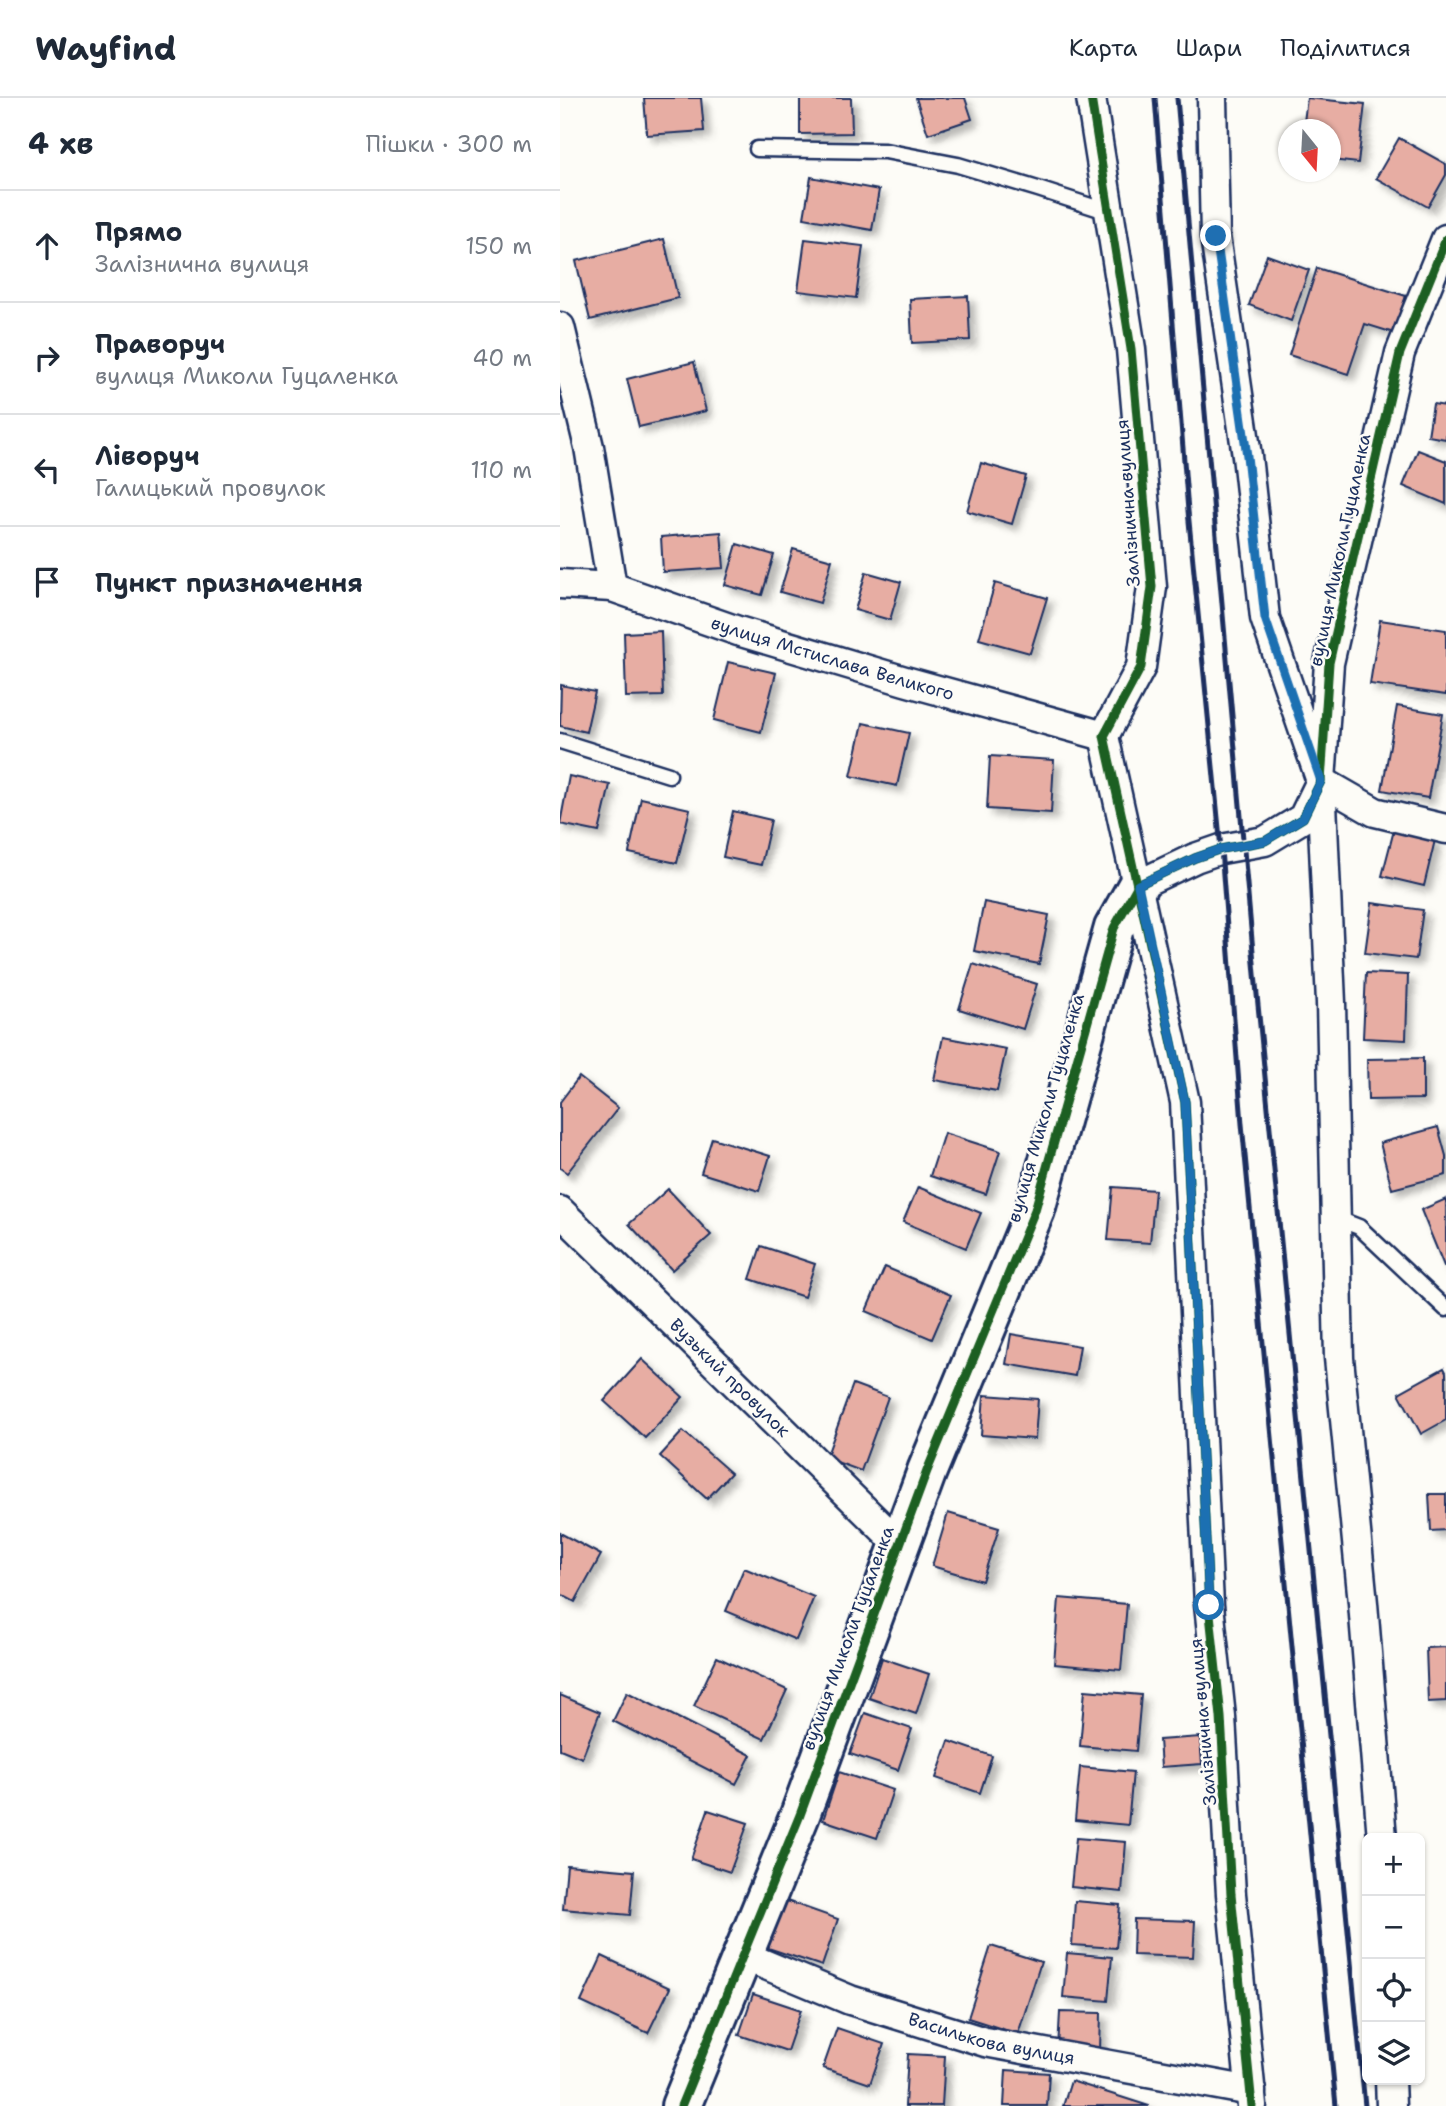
<!DOCTYPE html>
<html lang="uk">
<meta charset="utf-8">
<style>
body{margin:0;font-family:"Shantell Sans",sans-serif;background:#f2f2f3;color:#1f2937}
.controls{position:absolute;right:21px;bottom:21px;display:grid;overflow:hidden;border-radius:10px;box-shadow:0 2px 5px #0004}
.controls button{width:63px;height:63px;display:grid;place-items:center;padding:0;border:0;border-bottom:2px solid #e0e1e3;background:#fff;color:#1f2937;font:35px sans-serif}
.compass{position:absolute;left:718px;top:21px;width:63px;height:63px;border-radius:50%;background:#fff;box-shadow:0 2px 5px #0004;rotate:162deg}
.stop{position:absolute;width:21px;height:21px;margin:-16px;border:5px solid #1f6fb2;border-radius:50%;background:#fff}
.stop.end{background:#1f6fb2;border-color:#fff;box-shadow:0 2px 7px #0008}
.list{margin:0;padding:0;list-style:none}
h2{display:flex;justify-content:space-between;align-items:center;height:91px;margin:0;padding:0 28px;font-size:30px}
h2 small{font-size:23px;font-weight:400;color:#747a83}
.list li{display:grid;grid-template-columns:46px 1fr auto;gap:21px;align-items:center;box-sizing:border-box;height:112px;padding:0 28px;border-top:2px solid #e0e1e3}
.list b{display:block;font-size:26px;white-space:nowrap}
.list p{margin:0;font-size:23px;white-space:nowrap;color:#747a83}
.list em{font-size:23px;font-style:normal;color:#747a83}
.icon{flex:none;width:38px;height:38px;fill:none;stroke:currentColor;stroke-width:2;stroke-linecap:round;stroke-linejoin:round}
.map{position:relative;flex:none;width:886px;height:2008px;overflow:hidden}
header{display:flex;align-items:center;gap:42px;box-sizing:border-box;height:98px;padding:0 35px;background:#fff;border-bottom:2px solid #e0e1e3}
header strong{font-size:33px}
nav{display:flex;gap:38px;margin-inline-start:auto;font-size:24px}
main{display:flex}
aside{flex:1;background:#fff}
.map>svg:first-child{display:block}
.building{fill:#e7ada3;stroke:#1b2f5e;stroke-width:2;filter:url(#shadow)}
.lines{fill:none;stroke-linecap:round;stroke-linejoin:round}
.lane-casing{stroke:#1b2f5e;stroke-width:19}
.street-casing{stroke:#1b2f5e;stroke-width:33}
.secondary-casing{stroke:#1b2f5e;stroke-width:44}
.lane{stroke:#fdfcf7;stroke-width:14}
.street{stroke:#fdfcf7;stroke-width:28}
.secondary{stroke:#fdfcf7;stroke-width:38}
.rail{stroke:#1b2f5e;stroke-width:5}
.cycleway-casing{stroke:#fdfcf7;stroke-width:13}
.cycleway{stroke:#1b5e20;stroke-width:9}
.route{stroke:#1f6fb2;stroke-width:9}
.labels{text-anchor:middle;stroke-width:5;stroke-linejoin:round;paint-order:stroke}
.street-label{font-size:18px;fill:#1b2f5e;stroke:#fdfcf7}
</style>
<header>
<strong>Wayfind</strong>
<nav><a>Карта</a><a>Шари</a><a>Поділитися</a></nav>
</header>
<main>
<aside>
<h2>4 хв<small>Пішки · 300 m</small></h2>
<ul class="list">
<li><svg class="icon" aria-label="ahead" viewBox="0 0 24 24"><path d="M12 20V5M6 11l6-6 6 6"/></svg><div><b>Прямо</b><p>Залізнична вулиця</p></div><em>150 m</em></li>
<li><svg class="icon" aria-label="right" viewBox="0 0 24 24"><path d="M7 20v-9h11M14 6l5 5-5 5"/></svg><div><b>Праворуч</b><p>вулиця Миколи Гуцаленка</p></div><em>40 m</em></li>
<li><svg class="icon" aria-label="left" viewBox="0 0 24 24"><path d="M17 20v-9H6M10 6l-5 5 5 5"/></svg><div><b>Ліворуч</b><p>Галицький провулок</p></div><em>110 m</em></li>
<li><svg class="icon" aria-label="arrive" viewBox="0 0 24 24"><path d="M6 21V4h12l-3 4 3 4H6"/></svg><div><b>Пункт призначення</b></div></li>
</ul>
</aside>
<div class="map">
<svg width="886" height="2008" viewBox="0 0 886 2008">
<defs>
<filter id="shadow"><feDropShadow dx="6" dy="6" stdDeviation="3.5" flood-color="#0004"/></filter>
</defs>
<rect width="100%" height="100%" fill="#fdfcf7"/>
<filter id="ink" filterUnits="userSpaceOnUse"><feTurbulence type="fractalNoise" baseFrequency=".0143" numOctaves="2"/><feDisplacementMap in="SourceGraphic" scale="14" xChannelSelector="R" yChannelSelector="G"/><feConvolveMatrix kernelMatrix="1 2 1 2 8 2 1 2 1" color-interpolation-filters="sRGB"/></filter>
<g filter="url(#ink)">
<g class="building">
<polygon points="84,0 141,0 144,33 87,37"/>
<polygon points="240,0 291,0 292,35 240,36"/>
<polygon points="356,0 405,0 412,21 368,36"/>
<polygon points="747,0 805,6 798,65 771,62 771,32 743,32"/>
<polygon points="839,40 886,66 886,77 868,109 816,80"/>
<polygon points="251,79 319,92 312,132 244,120"/>
<polygon points="104,141 118,200 30,222 16,163"/>
<polygon points="245,141 303,148 296,200 238,193"/>
<polygon points="707,157 749,172 731,223 689,207"/>
<polygon points="757,170 846,198 834,235 805,226 788,276 729,257"/>
<polygon points="408,198 410,242 352,245 350,201"/>
<polygon points="134,264 146,313 79,329 67,281"/>
<polygon points="873,306 886,308 886,341 868,338"/>
<polygon points="858,352 886,363 886,406 843,388"/>
<polygon points="421,365 466,378 452,426 407,413"/>
<polygon points="161,434 164,470 103,474 101,439"/>
<polygon points="177,446 214,457 202,497 165,487"/>
<polygon points="233,451 272,462 260,505 220,494"/>
<polygon points="306,474 341,484 330,522 295,512"/>
<polygon points="435,485 487,500 470,555 419,541"/>
<polygon points="820,522 886,532 886,597 810,586"/>
<polygon points="101,533 103,598 66,599 64,535"/>
<polygon points="168,564 216,575 201,634 154,622"/>
<polygon points="1,587 35,594 26,634 0,628"/>
<polygon points="837,608 883,616 868,700 822,692"/>
<polygon points="303,625 349,635 337,688 291,678"/>
<polygon points="430,658 494,662 491,715 427,711"/>
<polygon points="9,678 50,687 39,734 0,726"/>
<polygon points="81,700 130,711 117,765 69,755"/>
<polygon points="173,713 211,722 201,767 163,759"/>
<polygon points="834,732 875,742 864,788 822,778"/>
<polygon points="424,804 489,817 479,866 414,853"/>
<polygon points="812,805 863,812 856,861 805,855"/>
<polygon points="413,866 477,886 463,931 399,911"/>
<polygon points="806,875 848,877 846,942 803,940"/>
<polygon points="383,939 446,951 437,993 374,982"/>
<polygon points="863,960 863,1001 808,1002 807,961"/>
<polygon points="19,979 58,1010 7,1075 0,1070 0,1004"/>
<polygon points="878,1029 886,1058 886,1077 832,1091 820,1045"/>
<polygon points="384,1035 440,1053 426,1096 370,1078"/>
<polygon points="152,1040 210,1058 199,1093 141,1075"/>
<polygon points="358,1089 421,1115 406,1150 343,1124"/>
<polygon points="553,1089 595,1092 590,1145 548,1142"/>
<polygon points="108,1091 151,1137 112,1172 69,1126"/>
<polygon points="886,1101 886,1167 884,1168 861,1112"/>
<polygon points="201,1148 255,1166 244,1199 190,1181"/>
<polygon points="325,1169 391,1197 372,1241 306,1213"/>
<polygon points="451,1236 520,1248 515,1278 446,1266"/>
<polygon points="82,1261 123,1299 85,1340 44,1303"/>
<polygon points="884,1270 886,1274 886,1322 861,1336 839,1295"/>
<polygon points="293,1286 328,1299 301,1373 266,1360"/>
<polygon points="424,1297 478,1301 475,1341 421,1337"/>
<polygon points="123,1333 171,1375 147,1401 100,1358"/>
<polygon points="869,1396 886,1396 886,1432 871,1433"/>
<polygon points="388,1415 439,1430 422,1483 372,1468"/>
<polygon points="0,1435 41,1457 15,1504 0,1496"/>
<polygon points="184,1470 254,1499 236,1542 166,1513"/>
<polygon points="499,1500 567,1506 561,1572 494,1566"/>
<polygon points="886,1549 886,1603 868,1604 866,1550"/>
<polygon points="157,1559 227,1592 204,1641 134,1608"/>
<polygon points="322,1560 369,1576 356,1616 309,1600"/>
<polygon points="525,1592 581,1597 576,1653 520,1648"/>
<polygon points="67,1594 191,1657 176,1686 53,1623"/>
<polygon points="0,1597 40,1614 22,1660 0,1651"/>
<polygon points="305,1615 352,1631 338,1672 290,1656"/>
<polygon points="640,1639 642,1666 601,1669 599,1642"/>
<polygon points="389,1643 432,1658 420,1695 376,1680"/>
<polygon points="520,1669 573,1674 568,1727 515,1722"/>
<polygon points="279,1674 333,1692 317,1740 263,1722"/>
<polygon points="148,1712 188,1725 170,1774 131,1761"/>
<polygon points="516,1740 566,1744 562,1794 511,1789"/>
<polygon points="7,1767 74,1773 70,1817 3,1811"/>
<polygon points="224,1802 278,1821 262,1868 208,1850"/>
<polygon points="515,1803 560,1807 556,1850 512,1847"/>
<polygon points="574,1821 635,1823 633,1859 573,1857"/>
<polygon points="431,1848 481,1864 458,1936 408,1920"/>
<polygon points="507,1855 552,1859 548,1903 503,1899"/>
<polygon points="42,1858 110,1890 88,1935 21,1904"/>
<polygon points="193,1896 241,1912 227,1953 179,1937"/>
<polygon points="500,1914 541,1915 540,1953 498,1951"/>
<polygon points="277,1930 324,1946 310,1986 263,1970"/>
<polygon points="348,1956 385,1958 382,2008 345,2008"/>
<polygon points="446,1972 489,1975 487,2008 444,2008"/>
<polygon points="511,1983 589,2008 503,2008"/>
</g>
<g class="lines">
<defs>
<g id="lane">
<polyline points="197,51 325,53 398,67 478,91 549,114"/>
<polyline points="0,643 109,677"/>
<polyline points="776,1120 799,1129 886,1211"/>
</g>
<g id="street">
<polyline points="531,0 571,251 592,489 581,569 544,638 625,1004 649,1507 661,1619 671,1796 692,2008"/>
<polyline points="652,0 655,138 687,358 705,520 761,683 771,905 779,1260 803,1505 822,1740"/>
<polyline points="0,229 29,349 52,489"/>
<path id="s1" d="M0,486L52,489L178,533L345,583L544,638"/>
<polyline points="761,683 815,714 886,731"/>
<polyline points="578,787 635,760 661,751 705,743 743,720 761,683 769,565 840,255 886,141"/>
<path id="s2" d="M0,1113L340,1447"/>
<path id="s3" d="M182,1857L290,1902L425,1944L691,1993"/>
<polyline points="830,1982 831,2008"/>
</g>
<polyline id="secondary" points="121,2008 240,1717 367,1373 475,1112 554,830 578,787"/>
</defs>
<use href="#lane" class="lane-casing"/>
<use href="#street" class="street-casing"/>
<use href="#secondary" class="secondary-casing"/>
<use href="#lane" class="lane"/>
<use href="#street" class="street"/>
<use href="#secondary" class="secondary"/>
<g class="rail">
<polyline points="595,0 628,413 661,751 682,1026 776,2008"/>
<polyline points="617,0 695,876 805,2008"/>
</g>
<defs>
<g id="cycleway">
<polyline points="531,0 571,251 592,489 581,569 544,638 625,1004 649,1507 661,1619 671,1796 692,2008"/>
<polyline points="121,2008 240,1717 367,1373 475,1112 554,830 578,787 635,760 661,751 705,743 743,720 761,683 769,565 840,255 886,141"/>
</g>
</defs>
<use href="#cycleway" class="cycleway-casing"/>
<use href="#cycleway" class="cycleway"/>
</g>
</g>
<g class="lines" filter="url(#ink)">
<polyline class="route" points="649,1507 625,1004 578,787 635,760 661,751 705,743 743,720 761,683 705,520 687,358 656,138"/>
</g>
<g class="labels">
<g class="street-label">
<text transform="translate(568 405) rotate(-94)" y="6">Залізнична вулиця</text>
<text transform="translate(780 452) rotate(-78)" y="6">вулиця Миколи Гуцаленка</text>
<text dy="6" stroke="none"><textPath href="#s1" startOffset="284">вулиця Мстислава Великого</textPath></text>
<text transform="translate(486 1010) rotate(-74)" y="6">вулиця Миколи Гуцаленка</text>
<text dy="6" stroke="none"><textPath href="#s2" startOffset="238">Вузький провулок</textPath></text>
<text transform="translate(288 1540) rotate(-70)" y="6">вулиця Миколи Гуцаленка</text>
<text transform="translate(643 1624) rotate(-95)" y="6">Залізнична вулиця</text>
<text dy="6" stroke="none"><textPath href="#s3" startOffset="264">Василькова вулиця</textPath></text>
</g>
</g>
</svg>
<div class="controls">
<button>+</button>
<button>−</button>
<button><svg class="icon" aria-label="locate" viewBox="0 0 24 24"><circle cx="12" cy="12" r="6"/><path d="M12 2v4M12 18v4M2 12h4M18 12h4"/></svg></button>
<button><svg class="icon" aria-label="layers" viewBox="0 0 24 24"><path d="M12 4l9 5-9 5-9-5zM3 14l9 5 9-5"/></svg></button>
</div>
<svg class="compass" viewBox="-18 -18 36 36"><path d="M0-13l5 13h-10z" fill="#e53935"/><path d="M0 13l5-13h-10z" fill="#747a83"/></svg>
<div class="stop" style="left:649px;top:1507px"></div>
<div class="stop end" style="left:656px;top:138px"></div>
</div>
</main>
